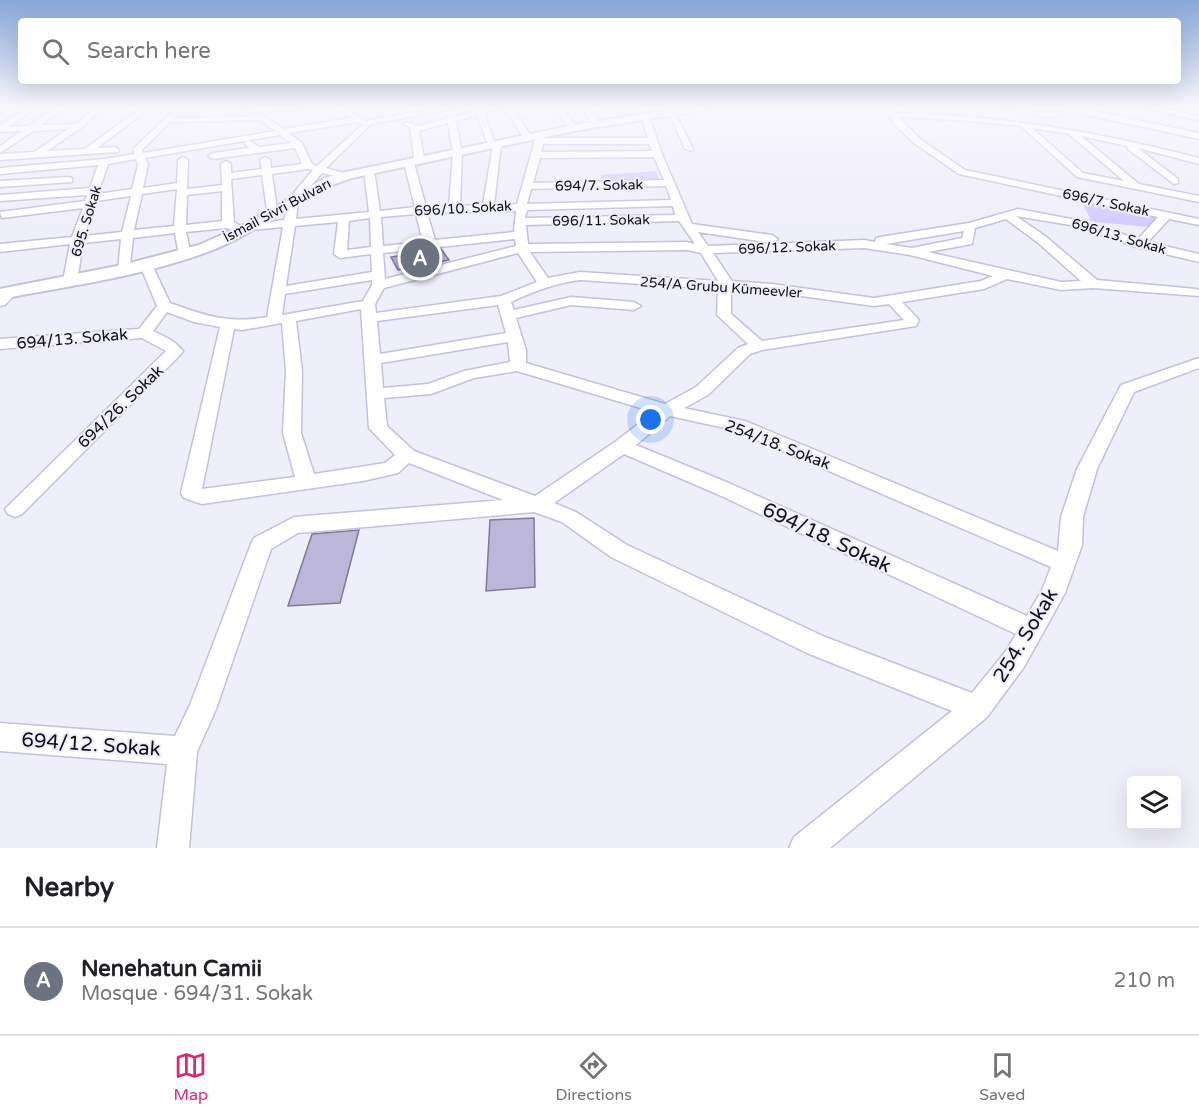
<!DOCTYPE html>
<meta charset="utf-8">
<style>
body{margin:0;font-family:"Varela Round",sans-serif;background:#f2f2f2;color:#202124}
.controls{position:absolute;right:18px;bottom:18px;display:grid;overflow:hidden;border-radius:6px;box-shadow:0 6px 24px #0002}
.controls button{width:54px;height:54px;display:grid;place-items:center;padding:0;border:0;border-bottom:2px solid #e0e0e0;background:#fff;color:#202124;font:30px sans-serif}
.you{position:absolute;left:651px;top:420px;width:21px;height:21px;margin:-15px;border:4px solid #fff;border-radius:50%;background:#1a73e8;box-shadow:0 0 0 9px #1a73e833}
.badge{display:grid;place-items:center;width:39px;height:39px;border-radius:50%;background:#db2777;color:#fff;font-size:20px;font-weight:700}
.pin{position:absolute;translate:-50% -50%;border:3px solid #fff;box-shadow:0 2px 6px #0006}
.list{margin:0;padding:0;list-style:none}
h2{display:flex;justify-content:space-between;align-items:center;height:78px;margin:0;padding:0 24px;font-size:26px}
h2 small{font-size:20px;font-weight:400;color:#757577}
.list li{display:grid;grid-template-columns:39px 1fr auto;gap:18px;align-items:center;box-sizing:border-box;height:108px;padding:0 24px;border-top:2px solid #e0e0e0}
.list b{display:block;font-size:22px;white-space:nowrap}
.list p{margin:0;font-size:20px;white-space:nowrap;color:#757577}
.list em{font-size:20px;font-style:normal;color:#757577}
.icon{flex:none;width:33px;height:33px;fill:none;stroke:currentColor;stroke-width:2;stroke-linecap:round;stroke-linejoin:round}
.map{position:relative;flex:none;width:1199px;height:848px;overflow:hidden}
.search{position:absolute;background:#fff;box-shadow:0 6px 24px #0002;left:18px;right:18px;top:18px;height:66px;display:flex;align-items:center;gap:15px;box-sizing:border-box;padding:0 21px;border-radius:6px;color:#757577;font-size:22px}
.sheet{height:186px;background:#fff}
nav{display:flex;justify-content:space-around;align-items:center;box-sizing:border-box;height:84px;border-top:2px solid #e0e0e0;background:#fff;font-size:16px;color:#757577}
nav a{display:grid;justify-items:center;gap:3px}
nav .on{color:#db2777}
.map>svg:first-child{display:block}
.green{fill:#d4cbff}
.building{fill:#bcb7d8;stroke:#7f7a99;stroke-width:1.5}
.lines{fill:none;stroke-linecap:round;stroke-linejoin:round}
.minor-casing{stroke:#c5bfe0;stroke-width:3}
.major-casing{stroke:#c5bfe0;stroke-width:4}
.minor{fill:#fff;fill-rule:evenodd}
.major{fill:#fff;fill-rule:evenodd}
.labels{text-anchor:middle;stroke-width:4.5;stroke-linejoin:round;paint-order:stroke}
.far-street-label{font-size:14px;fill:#110f1a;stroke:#efeefb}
.street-label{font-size:16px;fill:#110f1a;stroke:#efeefb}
.near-street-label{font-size:20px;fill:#110f1a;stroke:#efeefb}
</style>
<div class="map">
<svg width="1199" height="848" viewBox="0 0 1199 848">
<rect width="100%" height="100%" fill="#efeefb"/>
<g class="green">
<polygon points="656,171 660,182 602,183 601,175"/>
<polygon points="1091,202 1156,216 1150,227 1095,222 1088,220 1090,218 1083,205"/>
</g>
<g class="building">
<polygon points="441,249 449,260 398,270 391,257"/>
<polygon points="534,518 535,587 486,591 490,520"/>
<polygon points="359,530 340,603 288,606 312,534"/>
</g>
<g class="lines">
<defs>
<g id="minor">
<polygon points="0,107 9,107 0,112"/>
<polygon points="28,107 37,107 8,127 29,126 57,107 66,107 41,125 76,124 96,107 104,107 81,128 47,151 85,149 142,107 151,107 97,148 115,147 119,150 118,152 0,160 0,154 34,152 68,129 33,131 0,153 0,146 21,131 0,132 0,125"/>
<path d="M178,107H186L175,118L263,116L284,129L351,118L334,107H343L365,121L446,107H462L371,124L326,168L344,173L346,175L342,180H336L335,176L322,173L301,197L292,195L313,170L308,169L272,174L277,210L276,212L272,213L267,210L262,175L231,179L234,222L240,226V230L236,231L226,228L186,232L190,250L184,254L178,250L175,233L133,238L129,273L124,274L118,270L121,239L83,243L77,281L70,285L63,281L70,244L0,252V244L72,237L83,208L2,218L0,212L85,201L87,195L0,201V195L90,188L98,165L0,174V168L104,159L134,154V148ZM261,120L275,131L143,153L142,150L170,122ZM357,122L362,125L317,166L312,164L302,143L289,133ZM280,135L291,143L259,147L248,140L244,143L249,148L213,153L208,156L213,159L295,148L302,164L271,168L270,160L265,157L260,160L262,169L231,173V164L226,161L221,164L222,185L187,189L188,160L183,157L178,160L177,183L143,188L148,165L145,158ZM136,159L138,165L132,189L98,194L108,164ZM177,189L174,226L134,230L142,194ZM222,191V221L186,225L187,195ZM131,196L122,232L84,236L96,201Z"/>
<polygon points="263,107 303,107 299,109 248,112 244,110"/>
<path d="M464,107L481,110L503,107L484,113L495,143L501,145L494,205L517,204L537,133H543L544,138H648L642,118L649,116L662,154L692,224L772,235L778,239L772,243L698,232L708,246L864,240L875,242L876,238L880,237L969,223L1018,209L1082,221L1138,239L1158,217L959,174L914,143L896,126L884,107H892L896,113C999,115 1099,132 1199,158V164L1138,148L1178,179V183L1174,184L1128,149L1127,146L1081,136L1139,184L1199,196V202L1077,177L1021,126L971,121L899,117L920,139L965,170L1199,219V225L1169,219L1148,242L1199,254V262L1136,247L1076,226L1016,216L1045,236L1097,280L1196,289L1199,290V296L1093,288L1061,290L1007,279L984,289L902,302L919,320L916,326L762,350L750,354L708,395L684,408L745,421L1058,551L1061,517L1077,469L1121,385L1199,358V368L1134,392L1097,469L1083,517L1082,545L1065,593L1024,667L987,717L830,848H789L794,837L952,711L807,653L611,557L562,522L534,512L298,533L271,549L216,709L197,752L189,848H157L167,764L0,751V723L175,736L190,705L251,544L254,538L294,517L503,500L409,463L398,473L363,481L202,504L184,498L181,493L220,327L194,322L167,312L153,331C164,336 175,341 183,351L181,354L22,514L15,517L8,514L5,509L166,351L142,338L0,349V339L139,329L157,306L140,265L146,261L152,265L170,303C206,316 229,324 267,317L283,227L251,230L245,227L247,225L284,220L288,202L293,199L298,202L296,219L369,212L364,171L369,168L374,171L380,211L415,207L404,163L409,160L414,163L426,207L449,206L453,153L448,123L419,131L424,158L419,161L414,158L410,127L403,124L407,122L418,126L473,112ZM477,115L487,142L493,144L483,205L460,206L462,153L456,121ZM1032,128L1069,134L1124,181L1083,173ZM543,144H649L652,151L541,152ZM654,157L664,180L533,183L540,158ZM666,186L671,200L527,204L531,189ZM673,206L675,215L525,218L527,210ZM516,211L514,232L435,240L427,213ZM416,214L423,242L383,246L381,217ZM370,218L371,247L347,250L349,221ZM1006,219L1037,242L1081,281L1061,282L928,252L972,244L975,228ZM679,221L695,244L687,242L528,244L526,225ZM338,222L334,254L340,258L371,254L372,272L286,286L295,226ZM964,231L962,238L912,248L886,244ZM515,239L516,246L385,279L383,253ZM864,248L910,255L993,276L981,281L874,298L772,284L732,281L713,253ZM687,250L701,253L718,281L580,272L548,278L530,252ZM518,253L537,282L501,296L376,313L375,304L384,288ZM372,280V285L363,301L282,315L285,294ZM580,280L718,289L717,315L748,344L738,348L696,387L665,404L526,363V350L516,318L571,305L634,310L641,306L634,302L571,297L514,310L511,302C534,291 556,283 580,280ZM731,289L772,292L874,306L889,304L904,320L762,341L731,314ZM498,305L506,333L380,354L377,321ZM361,309L369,428L395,455L385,463L314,474L301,433L302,371L296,321ZM282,323L286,371L283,433L295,477L202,489L234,329L242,330ZM508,342L510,362L464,371L428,384L383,388L381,363ZM517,371L654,412L615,442L535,496L414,451L387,426L384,398L431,394L474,378ZM670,416L734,430L1051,567L1042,590L1027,616L731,484L636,445ZM624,454L717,494L1016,634L1006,651L972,693L825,637L627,545L576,512L554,503Z"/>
<polygon points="505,107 513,107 530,135 529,137 523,137"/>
<polygon points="554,107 562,107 576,126 575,128 569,128"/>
<polygon points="581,107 589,107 600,122 599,124 593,124"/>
<polygon points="999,107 1049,113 1064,111 1074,107 1199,133 1199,139 1074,112 1049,117"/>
<polygon points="1140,107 1155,107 1199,116 1199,120"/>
<polygon points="668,111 675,113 693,149 692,151 685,149"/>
<polygon points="68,177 72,178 72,182 0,187 0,181"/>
<polygon points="9,289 16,293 5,305 0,306 0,294"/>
</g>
<path id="major" d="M687,107H709L704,110L574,131L352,178C303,192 260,232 210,251C144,276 69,286 0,299V289L122,265L199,245L246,224L325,178L346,172L574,125Z"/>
</defs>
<use href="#minor" class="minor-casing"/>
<use href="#major" class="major-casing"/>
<use href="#minor" class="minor"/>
<use href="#major" class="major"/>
</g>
<linearGradient id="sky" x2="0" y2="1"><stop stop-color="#88a6da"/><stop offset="0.47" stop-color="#f8f7fd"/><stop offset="1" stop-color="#f8f7fd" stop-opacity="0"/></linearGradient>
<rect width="1199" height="226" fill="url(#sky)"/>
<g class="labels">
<g class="far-street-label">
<text transform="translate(599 185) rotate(-1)" y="5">694/7. Sokak</text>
<text transform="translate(1106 202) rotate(12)" y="5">696/7. Sokak</text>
<text transform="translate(463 208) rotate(-3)" y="5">696/10. Sokak</text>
<text transform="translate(277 210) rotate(-28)" y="5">İsmail Sivri Bulvarı</text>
<text transform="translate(601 220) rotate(-1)" y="5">696/11. Sokak</text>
<text transform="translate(86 221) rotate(-73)" y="5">695. Sokak</text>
<text transform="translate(1119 236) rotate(16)" y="5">696/13. Sokak</text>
<text transform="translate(787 247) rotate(-2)" y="5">696/12. Sokak</text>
<text transform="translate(721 287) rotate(4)" y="5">254/A Grubu Kümeevler</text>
</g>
<g class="street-label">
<text transform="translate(72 338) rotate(-5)" y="6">694/13. Sokak</text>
<text transform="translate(120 406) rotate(-44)" y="6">694/26. Sokak</text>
<text transform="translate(778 444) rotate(21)" y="6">254/18. Sokak</text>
</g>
<g class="near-street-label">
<text transform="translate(827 537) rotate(25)" y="7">694/18. Sokak</text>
<text transform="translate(1025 635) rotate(-59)" y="7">254. Sokak</text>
<text transform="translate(91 744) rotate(4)" y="7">694/12. Sokak</text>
</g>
</g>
</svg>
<div class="controls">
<button><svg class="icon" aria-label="layers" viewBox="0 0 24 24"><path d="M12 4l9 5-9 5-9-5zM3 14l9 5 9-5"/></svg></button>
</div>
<div class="you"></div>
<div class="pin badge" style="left:420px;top:258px;background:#6b7280">A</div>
<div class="search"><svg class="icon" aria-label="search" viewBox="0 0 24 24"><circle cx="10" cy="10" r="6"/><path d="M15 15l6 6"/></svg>Search here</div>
</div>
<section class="sheet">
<h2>Nearby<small></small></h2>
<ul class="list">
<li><span class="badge" style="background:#6b7280">A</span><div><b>Nenehatun Camii</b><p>Mosque · 694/31. Sokak</p></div><em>210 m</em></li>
</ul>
</section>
<nav>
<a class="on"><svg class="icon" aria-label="map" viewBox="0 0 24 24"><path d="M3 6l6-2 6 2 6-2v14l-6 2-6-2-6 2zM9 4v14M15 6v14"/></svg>Map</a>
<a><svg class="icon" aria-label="directions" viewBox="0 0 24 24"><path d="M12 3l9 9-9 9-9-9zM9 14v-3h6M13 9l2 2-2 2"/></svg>Directions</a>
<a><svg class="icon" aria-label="saved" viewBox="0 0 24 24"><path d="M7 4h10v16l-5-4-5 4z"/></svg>Saved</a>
</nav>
